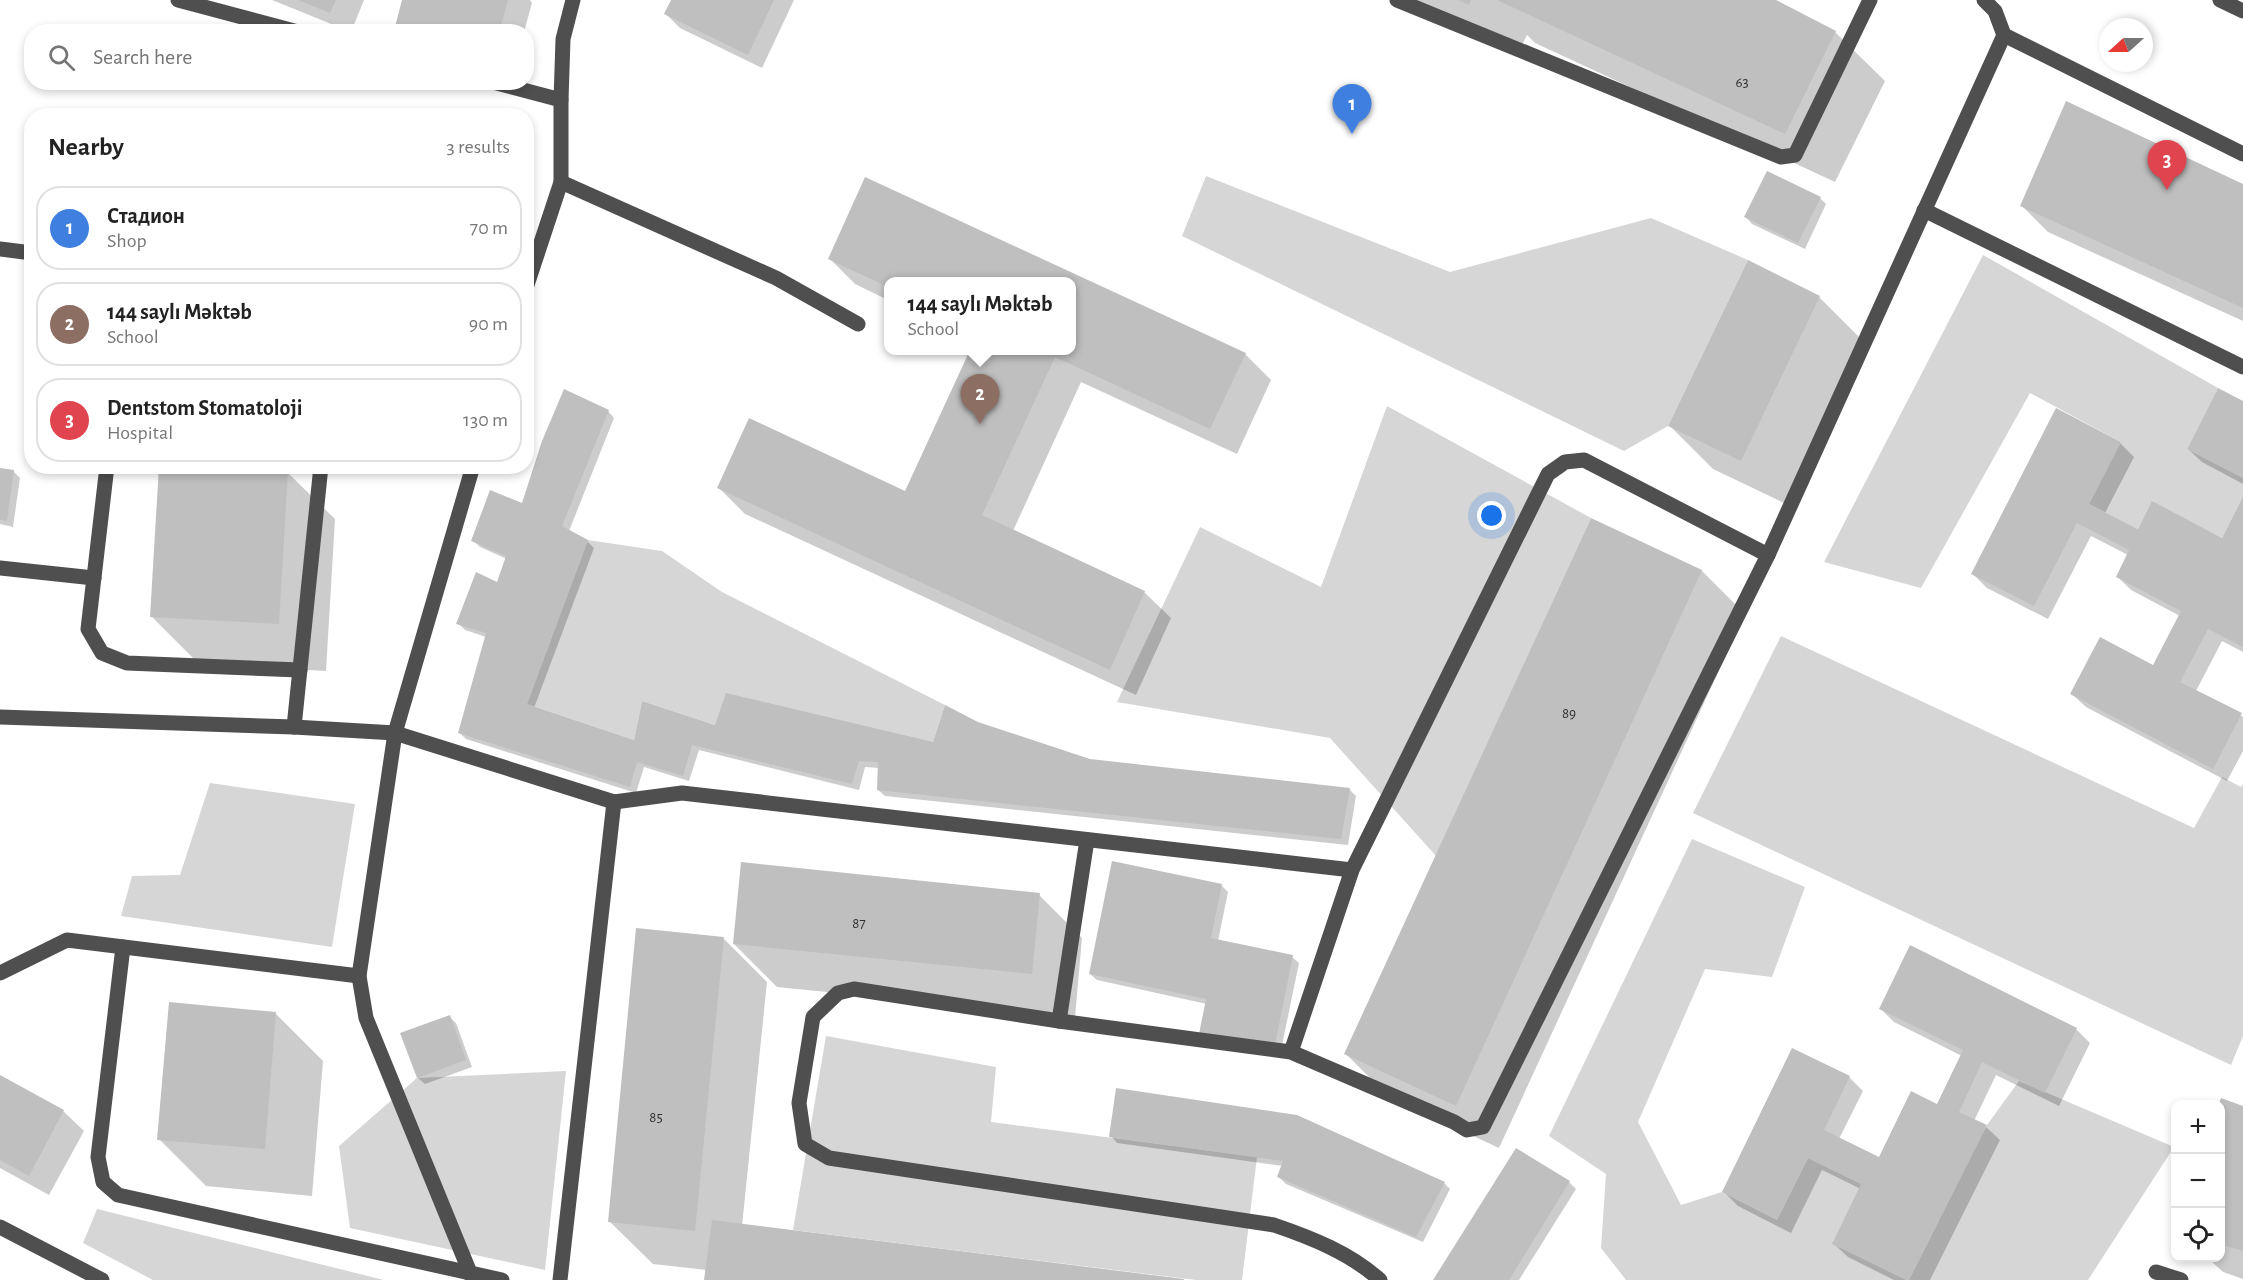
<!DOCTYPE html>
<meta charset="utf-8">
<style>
body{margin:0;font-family:"Alegreya Sans",sans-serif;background:#f6f6f6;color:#222}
.controls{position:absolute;right:18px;bottom:18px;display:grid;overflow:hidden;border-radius:12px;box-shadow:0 3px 9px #0003}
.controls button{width:54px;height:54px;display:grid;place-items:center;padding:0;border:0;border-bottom:2px solid #e0e0e0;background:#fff;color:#222;font:30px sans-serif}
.compass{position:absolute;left:2099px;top:18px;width:54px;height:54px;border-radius:50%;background:#fff;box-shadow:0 3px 9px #0003;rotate:249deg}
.you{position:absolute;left:1492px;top:516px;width:21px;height:21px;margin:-15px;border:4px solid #fff;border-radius:50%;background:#1a73e8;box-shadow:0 0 0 9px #1a73e833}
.badge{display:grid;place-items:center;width:39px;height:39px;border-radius:50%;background:#7c3aed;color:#fff;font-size:20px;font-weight:700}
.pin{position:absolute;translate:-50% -50px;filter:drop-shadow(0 2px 3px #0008)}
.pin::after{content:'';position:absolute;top:32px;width:21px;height:18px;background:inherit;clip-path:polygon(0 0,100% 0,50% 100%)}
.popup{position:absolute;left:884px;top:277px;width:192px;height:78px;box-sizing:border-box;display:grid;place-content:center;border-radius:12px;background:#fff;filter:drop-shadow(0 2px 4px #0005);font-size:20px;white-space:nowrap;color:#767676}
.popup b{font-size:22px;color:#222}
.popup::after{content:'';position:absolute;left:50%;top:100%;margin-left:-12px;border:12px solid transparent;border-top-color:#fff}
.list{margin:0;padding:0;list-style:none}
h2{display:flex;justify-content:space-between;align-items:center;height:78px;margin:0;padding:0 24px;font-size:26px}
h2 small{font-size:20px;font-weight:400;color:#767676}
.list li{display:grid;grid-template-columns:39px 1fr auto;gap:18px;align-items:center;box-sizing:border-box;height:84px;margin:0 12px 12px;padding:0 12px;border:2px solid #e0e0e0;border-radius:24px}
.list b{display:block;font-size:22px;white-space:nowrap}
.list p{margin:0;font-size:20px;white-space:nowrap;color:#767676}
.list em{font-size:20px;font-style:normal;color:#767676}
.icon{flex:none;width:33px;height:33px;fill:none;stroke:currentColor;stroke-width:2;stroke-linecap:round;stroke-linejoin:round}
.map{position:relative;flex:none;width:2243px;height:1280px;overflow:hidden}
.search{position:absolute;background:#fff;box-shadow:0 3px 9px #0003;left:24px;top:24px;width:510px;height:66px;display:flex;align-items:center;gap:15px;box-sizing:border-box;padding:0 21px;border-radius:24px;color:#767676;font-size:22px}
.panel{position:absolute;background:#fff;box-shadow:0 3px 9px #0003;left:24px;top:108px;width:510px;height:366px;border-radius:24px}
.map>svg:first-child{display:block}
.green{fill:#d6d6d6}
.shadow{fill:#0003}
.building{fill:#bfbfbf}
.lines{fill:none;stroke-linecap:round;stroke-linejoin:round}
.minor{stroke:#4f4f4f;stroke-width:15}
.labels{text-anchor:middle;stroke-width:6;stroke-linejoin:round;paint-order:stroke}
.number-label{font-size:15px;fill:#303030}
</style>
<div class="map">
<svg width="2243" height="1280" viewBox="0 0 2243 1280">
<rect width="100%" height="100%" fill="#fff"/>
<g class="green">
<polygon points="1206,176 1450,272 1651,218 1748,260 1668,426 1624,451 1182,236"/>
<polygon points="1983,255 2218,388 2187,449 2243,478 2243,496 2222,538 2152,502 2138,529 2089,504 2121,442 2030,393 1921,588 1824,562"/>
<polygon points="1387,406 1591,518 1436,856 1330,738 1117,702 1200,527 1321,587"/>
<polygon points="588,540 662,551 722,592 945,705 933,742 715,725 642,701 634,740 527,704"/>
<polygon points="1781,636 2194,828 2222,777 2241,787 2243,784 2243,1036 2231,1065 1693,813"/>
<polygon points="210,783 355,804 332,947 121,916 132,876 180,875"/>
<polygon points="1692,839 1805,887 1772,977 1705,969 1638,1122 1681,1205 1722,1192 1777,1220 1808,1158 1861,1184 1906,1280 1626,1280 1601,1248 1606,1174 1549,1136"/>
<polygon points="826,1036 996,1067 991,1122 1257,1157 1242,1280 1196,1280 793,1230"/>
<polygon points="566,1071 545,1270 350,1228 339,1146 417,1078"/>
<polygon points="2019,1081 2174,1147 2088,1280 1909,1280 1987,1125"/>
<polygon points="97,1209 384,1280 153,1280 83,1243"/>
</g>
<g class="shadow">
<polygon points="272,0 364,0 351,32"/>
<polygon points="404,0 530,0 532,3 524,32 396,32"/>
<polygon points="673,0 794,0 762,68 680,28 666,14"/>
<polygon points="1404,0 1771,0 1835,32 1885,81 1835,182 1535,43 1527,35 1518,53"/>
<polygon points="866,179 1245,354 1271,380 1237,454 1081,382 1013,531 1144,592 1171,618 1136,695 745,514 719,488 906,493 971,350 1072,350 1072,282 888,282 888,300 855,284 829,258"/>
<polygon points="2243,186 2243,321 2048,232 2022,206"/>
<polygon points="1820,198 1826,204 1805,249 1752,224 1746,217"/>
<polygon points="1819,297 1862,340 1784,503 1713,469 1670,426"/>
<polygon points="2243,402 2243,484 2202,462 2188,449"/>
<polygon points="608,411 614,418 569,531 587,541 594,548 534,708 635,742 716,727 934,744 977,723 1089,760 1349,789 1356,796 1348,845 885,796 878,790 879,768 865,767 859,790 699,750 689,781 644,767 636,793 466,739 459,732 486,637 465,630 458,623 498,584 507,559 480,547 473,540 523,505"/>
<polygon points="2120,443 2134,457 2105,513 2138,531 2223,540 2243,500 2243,652 2222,641 2196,691 2243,717 2243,751 2227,781 2086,707 2072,694 2154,667 2180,616 2131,590 2117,576 2128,555 2091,536 2048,619 1987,588 1973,574"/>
<polygon points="0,469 13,471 20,478 13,527 0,524"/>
<polygon points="287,472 335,519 326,671 199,664 151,616"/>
<polygon points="1592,520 1702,571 1745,614 1499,1148 1389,1097 1346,1054"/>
<polygon points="1113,863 1222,886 1228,892 1218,941 1292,957 1299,963 1280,1055 1207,1004 1097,980 1090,974"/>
<polygon points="1039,895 1082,938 1075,1017 777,987 734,944"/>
<polygon points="724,939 767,982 742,1226 1184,1280 706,1280 707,1270 653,1264 609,1221"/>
<polygon points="1881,1009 2076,1029 2090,1043 2059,1106 1996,1075 1974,1121 1986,1127 2000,1140 1930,1280 1894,1280 1848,1257 1834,1244 1861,1189 1822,1170 1791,1233 1738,1206 1724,1192 1849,1077 1863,1091 1839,1139 1879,1159 1938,1106 1962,1056 1894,1022"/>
<polygon points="275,1013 323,1061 312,1196 206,1186 159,1139"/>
<polygon points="449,1017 456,1023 472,1067 425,1084 418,1078 402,1034"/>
<polygon points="0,1077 63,1111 84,1131 49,1195 0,1168"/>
<polygon points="2220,1106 2243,1107 2243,1279 2223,1272 2208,1258 2220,1258"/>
<polygon points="1111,1136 1444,1183 1450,1189 1423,1242 1286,1184 1279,1177 1283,1166 1117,1143"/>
<polygon points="1569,1182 1576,1189 1519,1280 1435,1280"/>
</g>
<g class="building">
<polygon points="298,0 336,0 330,13"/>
<polygon points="402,0 508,0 499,32 396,32 394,31"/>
<polygon points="671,0 774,0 748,55 664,14"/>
<polygon points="1458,0 1471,0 1469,5"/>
<polygon points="1497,0 1776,0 1836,31 1785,134"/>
<polygon points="2066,101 2243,184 2243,308 2020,206"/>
<polygon points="1767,171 1821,197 1798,243 1744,217"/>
<polygon points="865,177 1246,353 1210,429 1055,357 982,515 1145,591 1110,670 717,488 749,418 905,491 970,350 1072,350 1072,282 888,282 888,287 828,259"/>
<polygon points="1748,260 1820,296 1741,461 1668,426"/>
<polygon points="2218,388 2243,401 2243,478 2187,449"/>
<polygon points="564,389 609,410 562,526 588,540 527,704 634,740 642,701 715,725 726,693 933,742 945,705 978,722 1090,759 1350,788 1341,839 877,790 878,762 859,761 852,784 692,745 683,776 637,762 630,787 458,733 486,633 456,624 476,572 497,582 506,556 471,541 490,490 522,503 542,441"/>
<polygon points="2056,408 2121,442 2089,504 2138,529 2152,501 2222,538 2243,496 2243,647 2208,629 2180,682 2242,713 2213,769 2070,694 2100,637 2153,665 2181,611 2116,577 2129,550 2077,523 2034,606 1971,574"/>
<polygon points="159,466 230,466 288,470 279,624 150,617"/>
<polygon points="0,468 14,470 7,521 0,520"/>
<polygon points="1591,518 1702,570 1456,1106 1344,1054"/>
<polygon points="1112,861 1222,884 1211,938 1293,955 1274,1050 1199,1034 1206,999 1089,974"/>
<polygon points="741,862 1040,893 1032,974 733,944"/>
<polygon points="636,928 724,937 695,1231 608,1222"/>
<polygon points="1910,945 2077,1028 2045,1093 1982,1062 1959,1112 1987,1125 1909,1280 1906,1280 1832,1244 1861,1184 1808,1158 1777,1220 1722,1192 1792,1048 1850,1076 1824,1130 1879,1157 1911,1091 1937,1104 1963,1050 1879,1009"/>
<polygon points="169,1002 276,1012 265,1149 157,1140"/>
<polygon points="450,1015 466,1060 417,1078 400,1033"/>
<polygon points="0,1075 64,1110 29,1176 0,1160"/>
<polygon points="1116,1088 1297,1115 1445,1182 1416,1237 1277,1177 1283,1161 1109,1137"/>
<polygon points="2221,1098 2243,1106 2243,1251 2220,1244 2219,1104"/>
<polygon points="1516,1148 1570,1181 1509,1280 1433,1280"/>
<polygon points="712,1220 1184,1279 1184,1280 704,1280"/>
</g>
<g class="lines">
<g class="minor">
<polyline points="178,0 298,32"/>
<polyline points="1397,0 1781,157 1795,155 1870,0"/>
<polyline points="1984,0 1995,11 2004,35 2243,154"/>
<polyline points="2220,0 2243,11"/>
<polyline points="493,82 561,100"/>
<polyline points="561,182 776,278 858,324"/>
<polyline points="1924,210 2243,367"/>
<polyline points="0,249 32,253"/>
<polyline points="526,288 561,182 561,100 563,39 573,0"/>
<polyline points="107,466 88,629 102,653 127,663 300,670"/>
<polyline points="0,568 94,578"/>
<polyline points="0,717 294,727 395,733 614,802 682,793 1352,870"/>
<polyline points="294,727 321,466"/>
<polyline points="123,947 98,1157 103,1182 118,1195 502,1280"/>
<polyline points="0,973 67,940 359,976"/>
<polyline points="1059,1021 1087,840"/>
<polyline points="1291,1052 1352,870 1548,474 1565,462 1584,460 1768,555"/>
<polyline points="0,1227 102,1280"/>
<polyline points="2156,1272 2181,1280"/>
<polyline points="473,1280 366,1018 359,976 395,733 473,466"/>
<polyline points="560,1280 614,802"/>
<path d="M1380,1280C1350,1253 1312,1238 1274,1225L829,1158L805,1144L799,1103L813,1017L838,993L854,989L1059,1021L1291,1052L1454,1122L1467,1130L1483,1127L1768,555L2004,35"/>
</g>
</g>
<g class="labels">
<g class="number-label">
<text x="1742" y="87">63</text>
<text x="1569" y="718">89</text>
<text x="859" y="928">87</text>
<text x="656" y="1122">85</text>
</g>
</g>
</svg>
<div class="controls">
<button>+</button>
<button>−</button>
<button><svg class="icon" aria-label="locate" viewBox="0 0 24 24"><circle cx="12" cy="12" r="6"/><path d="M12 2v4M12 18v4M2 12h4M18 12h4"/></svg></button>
</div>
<svg class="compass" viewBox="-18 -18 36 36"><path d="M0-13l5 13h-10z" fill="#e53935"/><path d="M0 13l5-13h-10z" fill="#767676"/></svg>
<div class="you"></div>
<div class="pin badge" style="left:1352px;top:134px;background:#3f7fe0">1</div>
<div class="pin badge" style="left:980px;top:424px;background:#8d6e63">2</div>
<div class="popup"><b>144 saylı Məktəb</b>School</div>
<div class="pin badge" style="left:2167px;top:190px;background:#e0444e">3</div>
<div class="search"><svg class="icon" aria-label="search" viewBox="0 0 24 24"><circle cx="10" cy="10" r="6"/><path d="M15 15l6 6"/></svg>Search here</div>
<section class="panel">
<h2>Nearby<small>3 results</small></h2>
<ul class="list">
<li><span class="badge" style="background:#3f7fe0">1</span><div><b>Стадион</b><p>Shop</p></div><em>70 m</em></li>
<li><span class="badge" style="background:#8d6e63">2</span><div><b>144 saylı Məktəb</b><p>School</p></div><em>90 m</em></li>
<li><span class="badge" style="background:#e0444e">3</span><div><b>Dentstom Stomatoloji</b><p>Hospital</p></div><em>130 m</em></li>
</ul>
</section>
</div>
